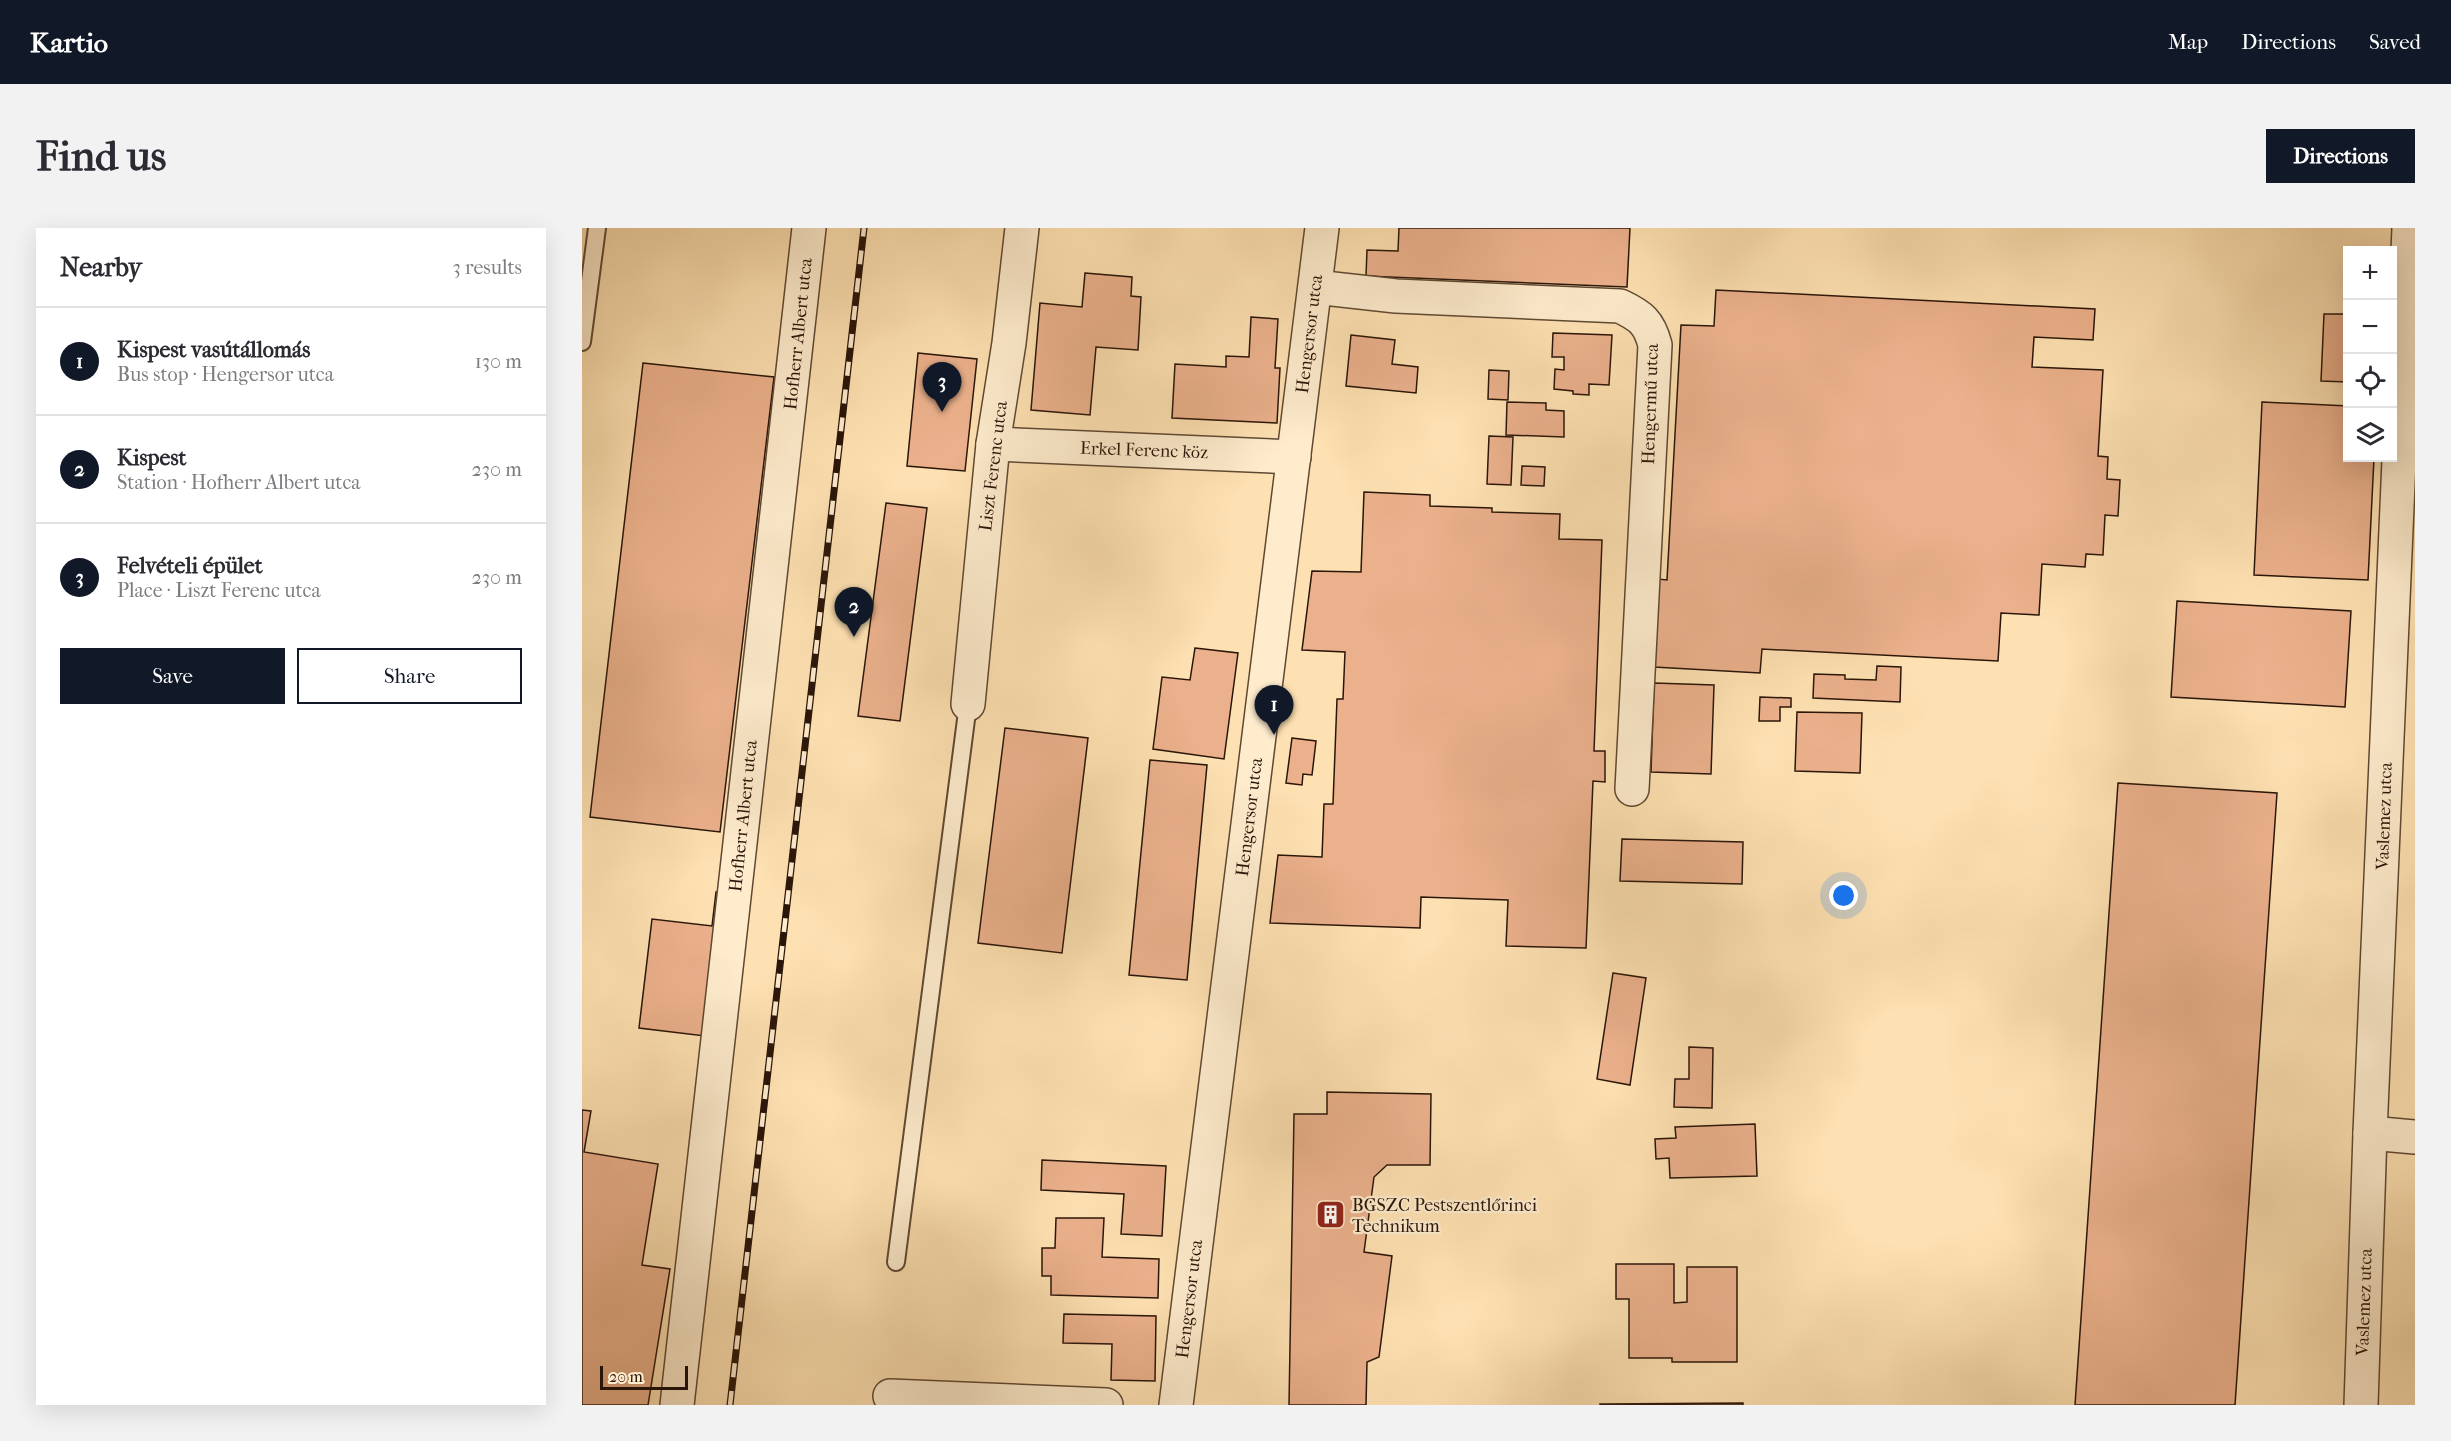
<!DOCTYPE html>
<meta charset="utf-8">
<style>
body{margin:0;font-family:"IM FELL French Canon",serif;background:#f2f2f3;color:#2b2b33}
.controls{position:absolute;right:18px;top:18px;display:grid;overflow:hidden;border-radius:0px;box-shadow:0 6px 24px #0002}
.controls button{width:54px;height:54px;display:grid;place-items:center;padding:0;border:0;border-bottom:2px solid #e1e1e2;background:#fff;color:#2b2b33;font:30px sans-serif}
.scale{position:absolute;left:18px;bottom:15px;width:88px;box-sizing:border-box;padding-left:6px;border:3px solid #2a1509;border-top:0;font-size:16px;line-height:21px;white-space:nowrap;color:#2a1509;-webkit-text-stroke:4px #feeccd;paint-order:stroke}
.you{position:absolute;left:1262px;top:668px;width:21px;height:21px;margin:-15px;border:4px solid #fff;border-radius:50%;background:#1a73e8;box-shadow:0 0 0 9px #1a73e833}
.badge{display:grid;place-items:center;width:39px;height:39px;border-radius:50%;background:#111827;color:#fff;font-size:20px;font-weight:700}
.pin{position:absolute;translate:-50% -50px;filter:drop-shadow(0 2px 3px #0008)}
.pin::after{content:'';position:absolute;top:32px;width:21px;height:18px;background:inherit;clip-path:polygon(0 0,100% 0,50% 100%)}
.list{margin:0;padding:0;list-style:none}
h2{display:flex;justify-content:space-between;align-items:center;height:78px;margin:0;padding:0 24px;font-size:26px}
h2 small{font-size:20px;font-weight:400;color:#7c7c81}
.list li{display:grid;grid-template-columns:39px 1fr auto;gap:18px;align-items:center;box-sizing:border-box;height:108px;padding:0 24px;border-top:2px solid #e1e1e2}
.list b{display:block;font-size:22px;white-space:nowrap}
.list p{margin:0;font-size:20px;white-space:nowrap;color:#7c7c81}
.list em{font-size:20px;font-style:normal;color:#7c7c81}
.actions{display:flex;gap:12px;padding:18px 24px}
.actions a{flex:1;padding:14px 0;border:2px solid #111827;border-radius:0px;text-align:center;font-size:21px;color:#111827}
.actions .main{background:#111827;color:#fff}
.icon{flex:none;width:33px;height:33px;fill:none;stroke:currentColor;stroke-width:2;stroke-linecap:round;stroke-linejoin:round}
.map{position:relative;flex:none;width:1833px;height:1177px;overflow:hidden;border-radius:0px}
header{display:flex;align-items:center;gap:36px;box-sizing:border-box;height:84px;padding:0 30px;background:#111827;color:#fff}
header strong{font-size:28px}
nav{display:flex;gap:33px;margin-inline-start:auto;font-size:21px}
.intro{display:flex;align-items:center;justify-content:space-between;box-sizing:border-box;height:144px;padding:0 36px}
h1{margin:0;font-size:42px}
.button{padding:15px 27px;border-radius:0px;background:#111827;color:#fff;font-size:21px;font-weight:700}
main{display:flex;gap:36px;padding:0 36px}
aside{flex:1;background:#fff;border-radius:0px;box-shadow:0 6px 24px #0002}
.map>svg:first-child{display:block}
.building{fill:#ebb18c;stroke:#2a1509;stroke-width:1.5}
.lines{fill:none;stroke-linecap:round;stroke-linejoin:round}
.lane-casing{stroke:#5f4833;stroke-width:20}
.street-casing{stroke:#5f4833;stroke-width:36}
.lane{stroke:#feeccd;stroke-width:16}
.street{stroke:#feeccd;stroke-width:33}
.rail-casing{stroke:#2a1509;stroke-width:7}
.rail{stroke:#feeccd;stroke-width:4.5;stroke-dasharray:14;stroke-linecap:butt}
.labels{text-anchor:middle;stroke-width:4.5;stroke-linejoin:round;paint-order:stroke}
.street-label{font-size:18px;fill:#2a1509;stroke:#feeccd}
.poi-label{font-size:18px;fill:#2a1509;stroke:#feeccd;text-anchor:start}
</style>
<header>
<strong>Kartio</strong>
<nav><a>Map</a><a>Directions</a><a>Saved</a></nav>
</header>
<div class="intro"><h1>Find us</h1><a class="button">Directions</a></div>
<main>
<aside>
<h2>Nearby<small>3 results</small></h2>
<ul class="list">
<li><span class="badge">1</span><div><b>Kispest vasútállomás</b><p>Bus stop · Hengersor utca</p></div><em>130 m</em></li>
<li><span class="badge">2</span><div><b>Kispest</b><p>Station · Hofherr Albert utca</p></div><em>230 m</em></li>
<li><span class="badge">3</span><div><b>Felvételi épület</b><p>Place · Liszt Ferenc utca</p></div><em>230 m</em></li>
</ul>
<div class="actions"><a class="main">Save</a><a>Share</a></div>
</aside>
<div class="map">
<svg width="1833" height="1177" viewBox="0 0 1833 1177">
<rect width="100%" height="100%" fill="#fee1b2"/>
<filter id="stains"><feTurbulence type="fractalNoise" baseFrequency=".00333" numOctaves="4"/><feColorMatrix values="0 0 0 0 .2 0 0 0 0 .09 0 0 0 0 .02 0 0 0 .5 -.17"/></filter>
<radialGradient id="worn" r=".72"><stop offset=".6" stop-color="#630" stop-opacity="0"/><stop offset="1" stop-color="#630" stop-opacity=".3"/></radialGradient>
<g class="building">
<polygon points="817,0 1048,0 1045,59 784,48 785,22 816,23"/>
<polygon points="503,45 550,49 549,68 559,69 556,122 514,119 508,187 449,182 458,75 500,79"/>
<polygon points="1134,62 1513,81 1511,112 1452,109 1450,139 1521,142 1516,228 1526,229 1525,251 1538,252 1536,288 1523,287 1521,327 1504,326 1503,339 1460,336 1457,387 1419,385 1416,433 1180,421 1178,445 1072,439 1076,351 1085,352 1099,97 1132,98"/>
<polygon points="1742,86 1766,86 1766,154 1739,153"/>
<polygon points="669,89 696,91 693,140 698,140 695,195 590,190 593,136 644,139 644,128 667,129"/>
<polygon points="971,105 1030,107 1027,157 1007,156 1007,167 991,166 991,163 972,161 973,141 982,142 982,129 970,129"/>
<polygon points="769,107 813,112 810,136 836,139 834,165 764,158"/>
<polygon points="336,125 395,131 383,243 325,238"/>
<polygon points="61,135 192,149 138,604 8,589"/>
<polygon points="907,142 927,143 926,172 906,171"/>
<polygon points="925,174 964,175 964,182 982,183 982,209 924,207"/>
<polygon points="1680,174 1766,178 1766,230 1792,230 1786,352 1672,347"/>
<polygon points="907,208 931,209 929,257 905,256"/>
<polygon points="940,238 963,239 962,258 939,257"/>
<polygon points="782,264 848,267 848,278 910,280 910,284 978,286 977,311 1020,312 1012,523 1023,523 1023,554 1011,553 1004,720 924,718 926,672 839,669 838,700 688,695 696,627 740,629 742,576 751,576 755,471 761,471 763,424 720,422 730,343 779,344"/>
<polygon points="304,275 345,280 318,493 276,488"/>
<polygon points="1595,373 1769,383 1763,479 1589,469"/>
<polygon points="613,420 656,425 642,531 571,521 580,449 608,452"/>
<polygon points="1295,438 1319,439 1318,474 1231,470 1232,446 1263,447 1263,451 1294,452"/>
<polygon points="1072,455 1132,457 1129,546 1069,544"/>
<polygon points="1178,469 1209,470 1209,479 1198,479 1198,493 1177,493"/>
<polygon points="1215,484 1280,485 1278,545 1213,543"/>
<polygon points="423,500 506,510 480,725 396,715"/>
<polygon points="710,510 734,513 730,547 721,546 720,557 704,555"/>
<polygon points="568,532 625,537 605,752 547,747"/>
<polygon points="1536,555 1695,565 1653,1177 1493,1177"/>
<polygon points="1040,611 1161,614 1160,656 1038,653"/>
<polygon points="134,664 144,665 123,808 57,800 70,691 130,698"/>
<polygon points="1031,745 1064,750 1048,857 1015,851"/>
<polygon points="1107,819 1131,820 1130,880 1092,879 1093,851 1107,851"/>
<polygon points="745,864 849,866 848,937 805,937 792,949 782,1024 810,1028 797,1129 785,1134 784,1177 707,1177 712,886 745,886"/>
<polygon points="0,882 9,883 2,924 76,936 60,1037 88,1041 66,1177 0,1177"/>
<polygon points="1173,896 1175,948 1088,950 1087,930 1074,931 1073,911 1094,910 1093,899"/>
<polygon points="460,932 584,938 580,1008 539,1006 542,966 459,962"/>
<polygon points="474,990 522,990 520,1029 577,1031 576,1070 469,1067 469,1048 460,1048 460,1020 473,1020"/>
<polygon points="1034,1036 1092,1036 1092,1075 1105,1074 1105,1039 1155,1039 1155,1134 1090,1134 1090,1130 1047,1130 1047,1071 1034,1071"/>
<polygon points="482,1086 574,1088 573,1153 529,1152 530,1116 481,1115"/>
<polygon points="1161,1175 1161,1177 1018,1177 1018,1176"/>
</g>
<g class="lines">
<defs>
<g id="lane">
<polyline points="0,114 15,0"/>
<polyline points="314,1034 386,476"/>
</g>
<g id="street">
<path d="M733,59L814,68L1038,78C1059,88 1067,94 1073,117L1050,561"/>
<polyline points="411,216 712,229"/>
<polyline points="386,476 411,216 427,115 440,0"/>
<polyline points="1788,905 1833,909"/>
<polyline points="308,1168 524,1177"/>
<polyline points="95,1177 227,0"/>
<polyline points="594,1177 740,0"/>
<polyline points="1779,1177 1788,905 1827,0"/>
</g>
</defs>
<use href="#lane" class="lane-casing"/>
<use href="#street" class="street-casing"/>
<use href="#lane" class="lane"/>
<use href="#street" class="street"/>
<defs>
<polyline id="rail" points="148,1177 282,0"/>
</defs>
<use href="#rail" class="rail-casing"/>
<use href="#rail" class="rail"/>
</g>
<defs>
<symbol id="building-square" viewBox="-11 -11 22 22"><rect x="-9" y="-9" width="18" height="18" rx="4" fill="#8f2418" stroke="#feeccd"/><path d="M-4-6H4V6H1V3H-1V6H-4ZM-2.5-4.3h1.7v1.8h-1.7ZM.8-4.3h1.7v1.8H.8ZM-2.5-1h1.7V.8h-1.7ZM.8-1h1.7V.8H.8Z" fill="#fff"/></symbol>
</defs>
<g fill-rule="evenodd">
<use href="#building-square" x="732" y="970" width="33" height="33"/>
</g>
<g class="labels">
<g class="street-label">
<text transform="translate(216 106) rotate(-84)" y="6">Hofherr Albert utca</text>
<text transform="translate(727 106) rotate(-83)" y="6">Hengersor utca</text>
<text transform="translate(1068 176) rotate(-88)" y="6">Hengermű utca</text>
<text transform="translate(562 222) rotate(2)" y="6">Erkel Ferenc köz</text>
<text transform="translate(411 238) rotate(-83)" y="6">Liszt Ferenc utca</text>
<text transform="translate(161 588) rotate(-84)" y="6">Hofherr Albert utca</text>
<text transform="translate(1802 588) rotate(-88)" y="6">Vaslemez utca</text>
<text transform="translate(667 589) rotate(-83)" y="6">Hengersor utca</text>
<text transform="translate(607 1071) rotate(-83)" y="6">Hengersor utca</text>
<text transform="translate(1782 1074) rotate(-88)" y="6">Vaslemez utca</text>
</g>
<g class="poi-label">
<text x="770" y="983">BGSZC Pestszentlőrinci<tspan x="770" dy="21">Technikum</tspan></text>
</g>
</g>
<rect width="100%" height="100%" filter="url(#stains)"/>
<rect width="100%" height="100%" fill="url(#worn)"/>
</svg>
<div class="controls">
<button>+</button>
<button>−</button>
<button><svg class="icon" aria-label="locate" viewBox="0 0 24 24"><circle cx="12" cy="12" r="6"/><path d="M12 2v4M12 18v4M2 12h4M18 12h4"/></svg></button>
<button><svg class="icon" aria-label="layers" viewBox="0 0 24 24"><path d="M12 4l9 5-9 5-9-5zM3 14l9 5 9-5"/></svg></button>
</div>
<div class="scale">20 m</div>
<div class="you"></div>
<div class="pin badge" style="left:692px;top:507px">1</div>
<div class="pin badge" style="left:272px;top:409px">2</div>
<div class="pin badge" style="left:360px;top:184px">3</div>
</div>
</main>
